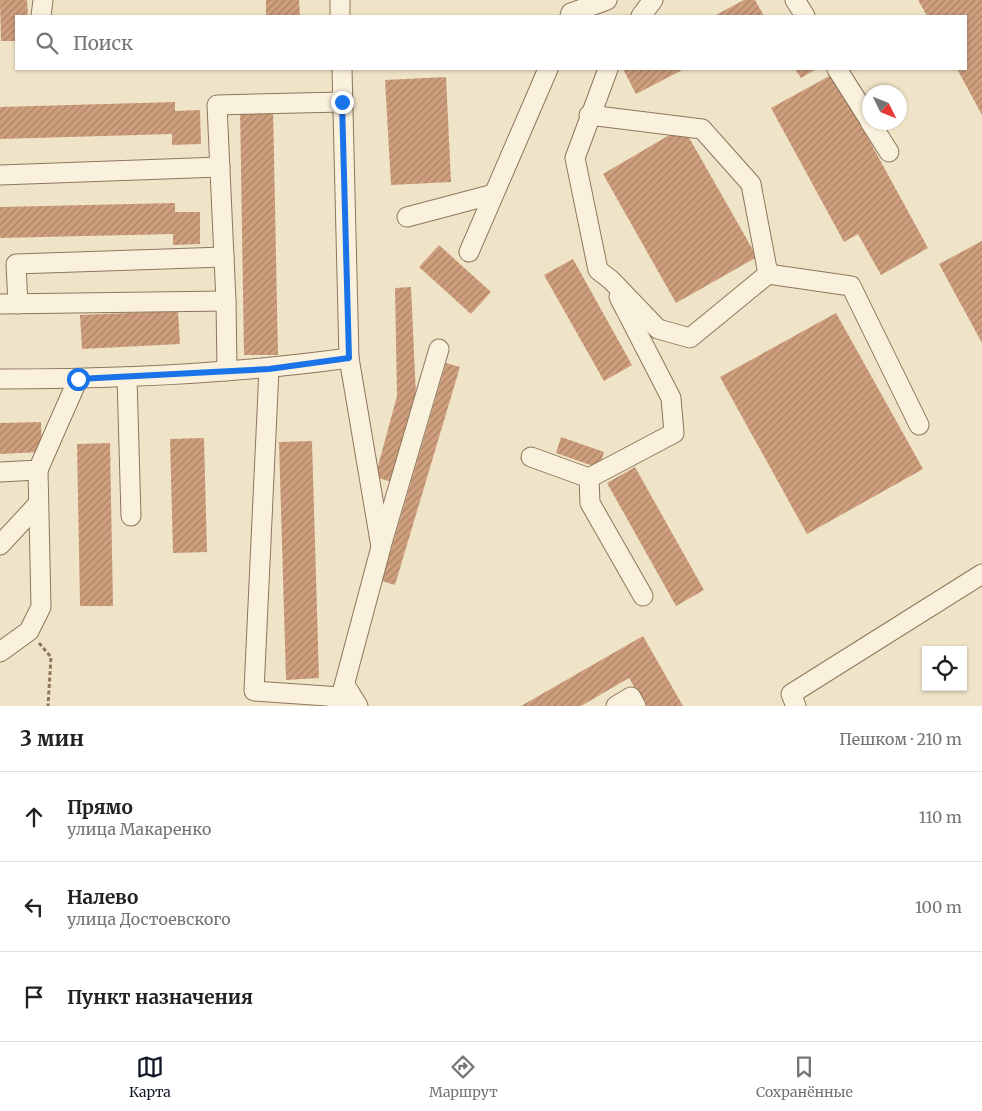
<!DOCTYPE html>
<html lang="ru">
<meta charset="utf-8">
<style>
body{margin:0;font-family:Merriweather,serif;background:#f2f2f2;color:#202124}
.controls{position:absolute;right:15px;bottom:15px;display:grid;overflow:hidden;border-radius:0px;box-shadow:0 1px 4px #0004}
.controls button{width:45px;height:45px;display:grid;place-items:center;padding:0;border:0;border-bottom:1px solid #e0e0e0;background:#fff;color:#202124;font:25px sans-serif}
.compass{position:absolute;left:862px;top:85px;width:45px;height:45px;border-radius:50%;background:#fff;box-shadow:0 1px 4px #0004;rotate:133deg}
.stop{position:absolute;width:15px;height:15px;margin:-11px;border:4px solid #1a73e8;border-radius:50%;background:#fff}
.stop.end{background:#1a73e8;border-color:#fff;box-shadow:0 1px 5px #0008}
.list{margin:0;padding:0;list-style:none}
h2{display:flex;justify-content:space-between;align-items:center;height:65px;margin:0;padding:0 20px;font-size:21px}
h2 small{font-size:16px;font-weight:400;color:#757577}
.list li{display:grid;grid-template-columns:32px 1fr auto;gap:15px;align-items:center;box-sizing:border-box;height:90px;padding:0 20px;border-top:1px solid #e0e0e0}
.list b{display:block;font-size:19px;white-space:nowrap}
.list p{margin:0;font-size:16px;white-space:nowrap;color:#757577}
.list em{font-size:16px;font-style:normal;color:#757577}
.icon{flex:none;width:28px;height:28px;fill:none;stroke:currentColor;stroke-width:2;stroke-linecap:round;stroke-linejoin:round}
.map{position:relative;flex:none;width:982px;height:706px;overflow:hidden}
.search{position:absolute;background:#fff;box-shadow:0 1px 4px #0004;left:15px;right:15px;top:15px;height:55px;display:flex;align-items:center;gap:12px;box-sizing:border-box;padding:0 18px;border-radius:0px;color:#757577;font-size:19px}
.sheet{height:335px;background:#fff}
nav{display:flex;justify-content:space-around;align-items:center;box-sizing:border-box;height:70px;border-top:1px solid #e0e0e0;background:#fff;font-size:14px;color:#757577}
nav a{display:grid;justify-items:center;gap:2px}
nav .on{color:#111827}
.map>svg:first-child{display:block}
.building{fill:url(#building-hatch)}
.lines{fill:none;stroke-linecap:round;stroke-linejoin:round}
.minor-casing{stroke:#8d765c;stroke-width:21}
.path{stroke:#8d765c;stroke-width:3;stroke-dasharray:4 2.5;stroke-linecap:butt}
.minor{stroke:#faf1dc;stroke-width:19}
.route{stroke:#1a73e8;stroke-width:6}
</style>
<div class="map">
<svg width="982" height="706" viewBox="0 0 982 706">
<defs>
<pattern id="building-hatch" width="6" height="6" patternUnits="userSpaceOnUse" patternTransform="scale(1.25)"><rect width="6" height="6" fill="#cf9f7d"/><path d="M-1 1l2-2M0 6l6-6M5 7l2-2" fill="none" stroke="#a98266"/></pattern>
</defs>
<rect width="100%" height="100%" fill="#f0e4c8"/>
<g class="building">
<polygon points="0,0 27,0 28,16 16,16 16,41 1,41"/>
<polygon points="266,0 299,0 300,16 266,16"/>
<polygon points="744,0 755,0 764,16 714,16"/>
<polygon points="918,0 982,0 982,115 957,69 966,69 966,16 927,16"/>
<polygon points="623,69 684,69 636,94"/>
<polygon points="795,69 816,69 801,78"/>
<polygon points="833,74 928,248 881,275 858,234 844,242 771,108"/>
<polygon points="446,77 451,182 391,185 385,80"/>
<polygon points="175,102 175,111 200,110 201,144 172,145 172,134 0,139 0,107"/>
<polygon points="273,106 278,355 244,355 240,107"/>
<polygon points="683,127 757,257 676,303 603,174"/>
<polygon points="175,203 175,212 200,212 200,244 173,245 173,234 0,238 0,207"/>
<polygon points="982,241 982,343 939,264"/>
<polygon points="439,245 491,292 471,314 419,267"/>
<polygon points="573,259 632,365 604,381 544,275"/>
<polygon points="411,287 416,396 392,482 375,477 397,396 395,288"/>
<polygon points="178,311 180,344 82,349 80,315"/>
<polygon points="836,313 923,469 807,534 720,377"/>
<polygon points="446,363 460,367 395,585 382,581"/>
<polygon points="41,422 42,452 0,454 0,423"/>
<polygon points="561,437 604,452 599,468 556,453"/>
<polygon points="204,438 207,552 173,553 170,439"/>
<polygon points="312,441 319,678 286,680 279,442"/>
<polygon points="110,443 113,606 80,606 77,444"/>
<polygon points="635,467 704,590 676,606 607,483"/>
<polygon points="643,636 683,706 645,706 629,678 581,706 521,706"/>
</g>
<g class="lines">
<defs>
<g id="minor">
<polyline points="340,0 340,16"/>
<polyline points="795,0 805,16"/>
<polyline points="41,16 43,0"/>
<polyline points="570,16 571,13 607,0"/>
<polyline points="641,16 653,0"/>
<polyline points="837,69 870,121"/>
<polyline points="589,115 702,129 751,184 768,274 690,338 658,329 611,280 598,270 575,158 608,69"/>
<polyline points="870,122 889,152"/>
<polyline points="0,175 220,167"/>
<polyline points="407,217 494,194"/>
<polyline points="469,252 548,69"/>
<polyline points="768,274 851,286 919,425"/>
<polyline points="619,297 671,398 674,433 589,478 590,503 643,596"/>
<polyline points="0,304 226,301"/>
<polyline points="18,304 16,264 224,257"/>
<polyline points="269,369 254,691 341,697"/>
<polyline points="227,371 226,301 217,105 342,102"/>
<polyline points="127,377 131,516"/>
<path d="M0,379C117,379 233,374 349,358"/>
<polyline points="531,457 589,478"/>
<polyline points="0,472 38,470 78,379"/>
<polyline points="382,543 439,349"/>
<polyline points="0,545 38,504"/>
<polyline points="0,652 29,631 41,607 38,470"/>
<polyline points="345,685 358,706"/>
<polyline points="337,706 341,697 381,547 349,358 342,69"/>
<polyline points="616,706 631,697 636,706"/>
<polyline points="796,706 791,694 982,574"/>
</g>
</defs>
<use href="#minor" class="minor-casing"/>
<polyline class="path" points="39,643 51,657 48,706"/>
<use href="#minor" class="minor"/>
</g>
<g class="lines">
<polyline class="route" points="78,379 269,369 349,358 342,102"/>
</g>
</svg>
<div class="controls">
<button><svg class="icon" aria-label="locate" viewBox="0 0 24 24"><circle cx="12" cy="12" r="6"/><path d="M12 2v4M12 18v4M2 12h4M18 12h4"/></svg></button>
</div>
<svg class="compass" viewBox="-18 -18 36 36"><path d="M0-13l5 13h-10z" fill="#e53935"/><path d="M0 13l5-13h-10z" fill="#757577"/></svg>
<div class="stop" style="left:78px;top:379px"></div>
<div class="stop end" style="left:342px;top:102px"></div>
<div class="search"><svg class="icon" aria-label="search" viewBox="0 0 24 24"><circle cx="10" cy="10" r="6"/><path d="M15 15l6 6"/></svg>Поиск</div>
</div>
<section class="sheet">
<h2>3 мин<small>Пешком · 210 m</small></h2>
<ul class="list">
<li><svg class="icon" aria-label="ahead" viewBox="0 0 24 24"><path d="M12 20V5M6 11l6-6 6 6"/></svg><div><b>Прямо</b><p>улица Макаренко</p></div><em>110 m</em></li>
<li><svg class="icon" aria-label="left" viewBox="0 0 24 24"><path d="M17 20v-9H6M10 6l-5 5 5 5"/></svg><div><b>Налево</b><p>улица Достоевского</p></div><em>100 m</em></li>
<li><svg class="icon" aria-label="arrive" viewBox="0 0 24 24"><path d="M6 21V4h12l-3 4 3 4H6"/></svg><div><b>Пункт назначения</b></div></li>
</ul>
</section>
<nav>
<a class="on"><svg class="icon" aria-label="map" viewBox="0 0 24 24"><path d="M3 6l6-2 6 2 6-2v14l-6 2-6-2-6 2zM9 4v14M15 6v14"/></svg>Карта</a>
<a><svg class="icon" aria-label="directions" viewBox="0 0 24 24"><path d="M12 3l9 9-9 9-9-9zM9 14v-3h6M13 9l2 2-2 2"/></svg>Маршрут</a>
<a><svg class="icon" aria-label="saved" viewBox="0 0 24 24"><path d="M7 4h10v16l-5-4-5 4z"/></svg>Сохранённые</a>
</nav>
